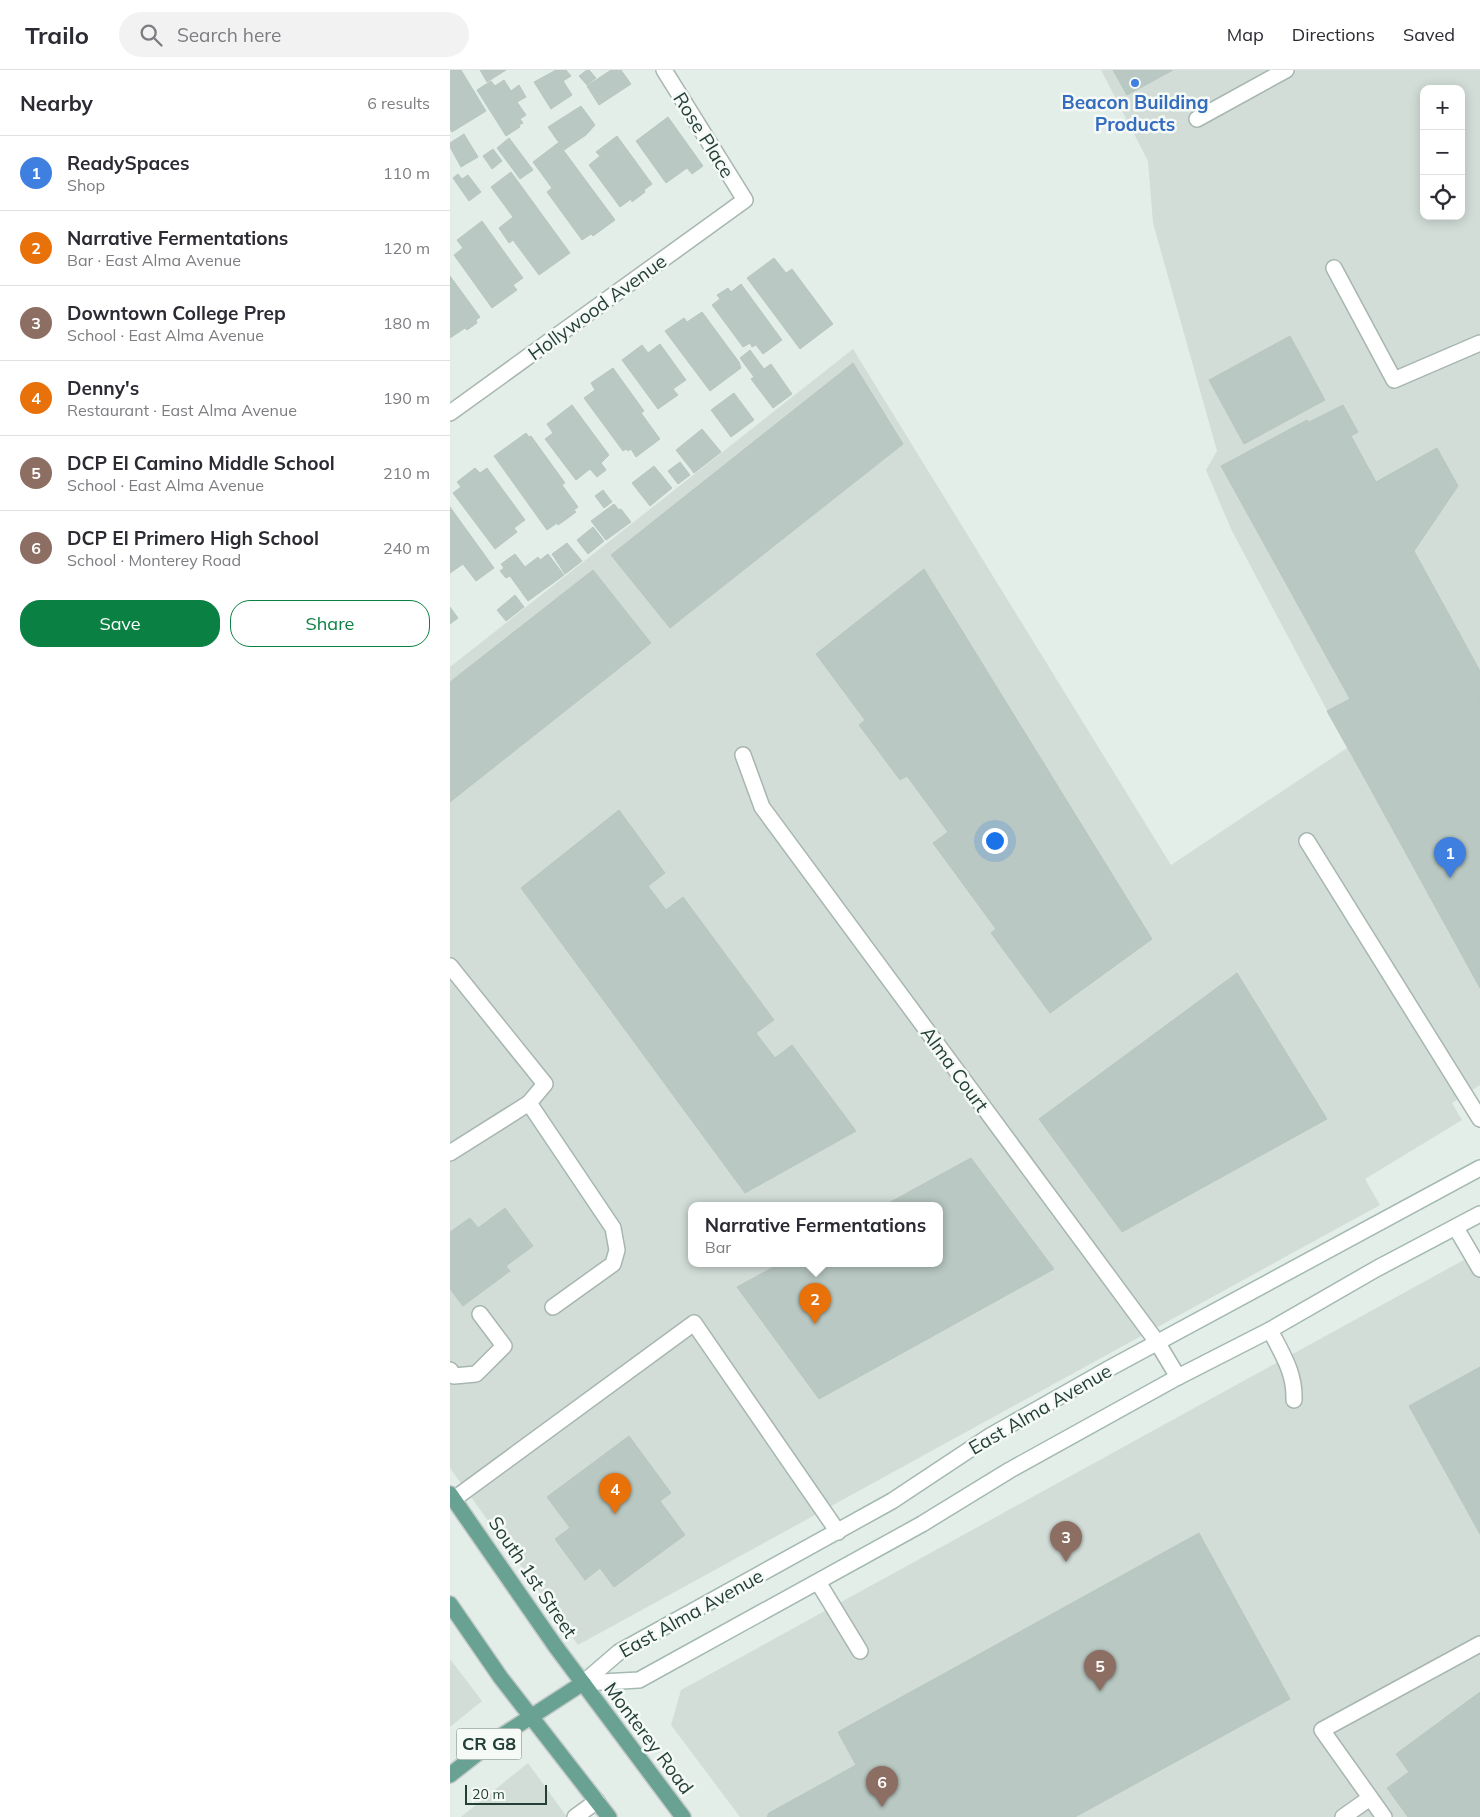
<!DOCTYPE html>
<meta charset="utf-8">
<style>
body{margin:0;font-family:Mulish,sans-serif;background:#f2f2f3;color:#2b2b33}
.controls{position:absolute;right:15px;top:15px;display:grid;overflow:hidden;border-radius:10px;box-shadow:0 2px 12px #0003}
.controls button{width:45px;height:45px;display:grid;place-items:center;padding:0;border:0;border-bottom:1px solid #e1e1e2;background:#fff;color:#2b2b33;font:25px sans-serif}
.scale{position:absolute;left:15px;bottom:12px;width:82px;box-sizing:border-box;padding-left:5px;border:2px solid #243f37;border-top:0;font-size:14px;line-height:18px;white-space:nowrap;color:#243f37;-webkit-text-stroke:4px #f5faf7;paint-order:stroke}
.you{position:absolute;left:544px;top:770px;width:18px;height:18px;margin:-12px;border:4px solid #fff;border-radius:50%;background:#1a73e8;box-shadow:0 0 0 8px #1a73e833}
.badge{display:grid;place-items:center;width:32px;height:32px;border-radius:50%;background:#0b8043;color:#fff;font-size:16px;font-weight:700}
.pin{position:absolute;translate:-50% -41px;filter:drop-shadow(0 1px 2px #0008)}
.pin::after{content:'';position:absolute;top:26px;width:18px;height:15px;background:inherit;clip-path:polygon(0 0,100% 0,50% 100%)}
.popup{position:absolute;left:238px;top:1132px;width:255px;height:65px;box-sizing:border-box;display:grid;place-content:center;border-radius:10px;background:#fff;filter:drop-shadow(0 1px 4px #0005);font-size:16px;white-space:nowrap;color:#7c7c81}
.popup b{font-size:19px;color:#2b2b33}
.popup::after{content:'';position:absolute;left:50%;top:100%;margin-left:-10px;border:10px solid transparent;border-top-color:#fff}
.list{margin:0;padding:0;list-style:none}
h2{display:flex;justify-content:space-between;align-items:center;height:65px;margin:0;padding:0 20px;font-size:21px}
h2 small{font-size:16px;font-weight:400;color:#7c7c81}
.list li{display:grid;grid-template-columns:32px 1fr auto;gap:15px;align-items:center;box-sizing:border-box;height:75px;padding:0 20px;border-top:1px solid #e1e1e2}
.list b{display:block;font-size:19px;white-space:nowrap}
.list p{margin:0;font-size:16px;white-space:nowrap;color:#7c7c81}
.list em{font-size:16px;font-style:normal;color:#7c7c81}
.actions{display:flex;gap:10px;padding:15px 20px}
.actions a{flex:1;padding:11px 0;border:1px solid #0b8043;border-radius:20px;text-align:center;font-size:18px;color:#0b8043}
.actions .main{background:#0b8043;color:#fff}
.icon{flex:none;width:28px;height:28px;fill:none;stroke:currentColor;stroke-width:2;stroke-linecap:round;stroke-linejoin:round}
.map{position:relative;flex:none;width:1030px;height:1747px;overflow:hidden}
header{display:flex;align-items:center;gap:30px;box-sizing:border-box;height:70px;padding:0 25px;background:#fff;border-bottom:1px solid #e1e1e2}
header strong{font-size:24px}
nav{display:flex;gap:28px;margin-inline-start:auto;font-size:18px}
.search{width:350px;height:45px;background:#f2f2f3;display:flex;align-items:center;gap:12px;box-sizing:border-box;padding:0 18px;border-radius:28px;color:#7c7c81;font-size:19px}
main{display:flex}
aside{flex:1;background:#fff}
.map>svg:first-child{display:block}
.built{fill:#d2ddd8;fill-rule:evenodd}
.building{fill:#b9c8c2;stroke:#b7c7c0}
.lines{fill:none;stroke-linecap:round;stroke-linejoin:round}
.service-casing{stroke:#a7b6b0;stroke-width:18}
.minor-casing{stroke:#a7b6b0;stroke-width:18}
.secondary-casing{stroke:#a3b9b1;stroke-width:18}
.primary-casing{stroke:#c2c9c7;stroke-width:18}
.service{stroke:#fff;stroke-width:15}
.minor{stroke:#fff;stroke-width:15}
.secondary{stroke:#fff;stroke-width:15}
.primary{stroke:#69a292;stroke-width:15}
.shop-dot{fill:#3f7fe0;stroke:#f5faf7;stroke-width:2}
.labels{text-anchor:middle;stroke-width:5;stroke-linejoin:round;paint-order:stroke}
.shield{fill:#f5faf7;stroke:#637771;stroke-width:1}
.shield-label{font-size:18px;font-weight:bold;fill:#243f37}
.shop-label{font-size:19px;font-weight:bold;fill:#366cbe;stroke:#f5faf7}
.street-label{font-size:19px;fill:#243f37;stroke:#f5faf7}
</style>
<header>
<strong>Trailo</strong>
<div class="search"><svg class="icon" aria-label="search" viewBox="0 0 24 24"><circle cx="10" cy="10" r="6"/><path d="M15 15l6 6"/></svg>Search here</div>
<nav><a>Map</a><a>Directions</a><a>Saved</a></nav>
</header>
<main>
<aside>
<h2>Nearby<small>6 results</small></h2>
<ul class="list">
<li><span class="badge" style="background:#3f7fe0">1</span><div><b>ReadySpaces</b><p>Shop</p></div><em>110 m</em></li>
<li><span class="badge" style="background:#e8710a">2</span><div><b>Narrative Fermentations</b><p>Bar · East Alma Avenue</p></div><em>120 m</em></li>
<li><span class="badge" style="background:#8d6e63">3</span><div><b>Downtown College Prep</b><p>School · East Alma Avenue</p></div><em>180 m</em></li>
<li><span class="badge" style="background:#e8710a">4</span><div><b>Denny's</b><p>Restaurant · East Alma Avenue</p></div><em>190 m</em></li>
<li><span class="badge" style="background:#8d6e63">5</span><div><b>DCP El Camino Middle School</b><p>School · East Alma Avenue</p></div><em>210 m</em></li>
<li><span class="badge" style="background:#8d6e63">6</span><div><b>DCP El Primero High School</b><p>School · Monterey Road</p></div><em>240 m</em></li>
</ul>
<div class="actions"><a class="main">Save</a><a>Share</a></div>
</aside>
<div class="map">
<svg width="1030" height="1747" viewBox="0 0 1030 1747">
<rect width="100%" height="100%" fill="#e4eee9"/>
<g class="built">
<path d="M651,0H1030V1015L1002,1033L1012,1050L915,1109L930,1135L128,1575L0,1398V597L403,279L721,795L897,678L781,459L756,400L767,381L703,153L698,91ZM974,19H1011V146H974ZM241,1135H489V1193H241Z"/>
<polygon points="1030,1181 1030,1747 290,1747 221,1655 231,1620"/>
<polygon points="0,1589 32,1631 0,1657"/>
<polygon points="78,1693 117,1747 11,1747"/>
</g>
<g class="building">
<polygon points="0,0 11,0 36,41 2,62 0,59"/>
<polygon points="30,0 56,0 37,12"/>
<polygon points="116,0 121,6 113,11 122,25 101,39 84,12 106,0"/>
<polygon points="137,0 139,0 146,8 137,15 129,6"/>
<polygon points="161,0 171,0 181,14 149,35 137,16"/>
<polygon points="663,0 723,0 677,25"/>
<polygon points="54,10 61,21 69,15 76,27 67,32 76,45 70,49 73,53 69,55 70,57 56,66 27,20 41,11 45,16"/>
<polygon points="131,36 145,55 136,65 114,80 98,57"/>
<polygon points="218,47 253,96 242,104 237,98 216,113 186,71"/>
<polygon points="14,64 28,87 11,97 0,77 0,73"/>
<polygon points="167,66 202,114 194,120 195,122 182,132 181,129 170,137 139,95 150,86 146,82"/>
<polygon points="59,68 83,100 70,109 47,78"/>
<polygon points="108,73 165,150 143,166 141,164 132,170 97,122 102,118 83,92"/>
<polygon points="43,79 52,91 42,99 33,86"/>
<polygon points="61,102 120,183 89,205 63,170 59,173 49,158 63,147 41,117"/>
<polygon points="8,104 12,109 18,105 31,122 19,131 3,108"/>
<polygon points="32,151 73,208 63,215 67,220 42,238 4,185 13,178 7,170"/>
<polygon points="324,188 336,203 342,199 383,254 350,279 297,208"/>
<polygon points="0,206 30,247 26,250 27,253 17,260 15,258 0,268"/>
<polygon points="291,214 332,270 313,284 306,275 302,277 300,273 293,277 262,235 270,229 267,225 278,218 281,222"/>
<polygon points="252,242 289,292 291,298 260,321 215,261 234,248 237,252"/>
<polygon points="840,266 875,330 794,374 759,310"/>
<polygon points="210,274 236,310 223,319 228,325 208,339 172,290 192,275 198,283"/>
<polygon points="300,280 314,299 321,294 342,324 323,338 301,309 304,307 290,288"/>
<polygon points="403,293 453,374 220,558 161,485"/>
<polygon points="163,298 194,341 191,343 210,369 186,387 181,379 178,381 176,379 173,381 134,328 145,320 141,313"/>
<polygon points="284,323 304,350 281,367 261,340"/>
<polygon points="122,335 159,385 151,393 156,400 147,407 140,399 126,410 95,369 103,363 97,354"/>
<polygon points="893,335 908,362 901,366 926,412 987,378 1008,416 964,481 1030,601 1030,632 909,698 877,641 900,629 771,396 857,350 859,352"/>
<polygon points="252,359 271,382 244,403 226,380"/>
<polygon points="76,363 79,367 81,366 115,413 112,415 128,437 124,440 126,442 118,448 116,445 118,448 108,455 107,453 97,460 44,386"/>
<polygon points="230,392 240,405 228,414 218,401"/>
<polygon points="204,396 222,418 200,436 182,413"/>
<polygon points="25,398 30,403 37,398 75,450 64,458 67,462 45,479 3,423 11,417 7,412"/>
<polygon points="153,420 162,432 154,438 145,426"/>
<polygon points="164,434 169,440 171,439 181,452 156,470 141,451"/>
<polygon points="0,437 44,498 26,511 13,494 0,503"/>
<polygon points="143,457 154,471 138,484 127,470"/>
<polygon points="117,473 132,491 115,504 102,484"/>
<polygon points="65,484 75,497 88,487 90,490 98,484 114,505 78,531 60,506 56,508 50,501 54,498 51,494"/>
<polygon points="474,499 702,869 600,943 541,863 546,859 483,773 498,762 457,706 450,710 409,655 415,650 366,584"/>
<polygon points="143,500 201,573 0,732 0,612"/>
<polygon points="65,525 74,537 56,551 47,540"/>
<polygon points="0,537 8,548 0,554"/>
<polygon points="1030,632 1030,918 909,698"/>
<polygon points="169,740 215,803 198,816 216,840 233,827 324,950 306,963 325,988 342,975 406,1061 295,1123 71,818"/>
<polygon points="787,903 877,1049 672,1162 589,1049"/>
<polygon points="521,1088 604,1199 369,1329 287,1217 331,1193 489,1193 489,1135 435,1135"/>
<polygon points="55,1138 83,1176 56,1196 60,1201 13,1236 0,1219 0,1162 20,1148 28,1158"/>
<polygon points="1030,1297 1030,1464 959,1336"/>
<polygon points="179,1366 221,1423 210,1431 235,1465 164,1517 150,1498 135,1510 105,1469 120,1458 97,1427"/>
<polygon points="749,1463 840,1629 625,1747 317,1747 319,1743 406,1695 388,1662"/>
<polygon points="1030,1622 1030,1747 958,1747 937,1718 959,1702 946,1684"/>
</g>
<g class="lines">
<defs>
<g id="service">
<polyline points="747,49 836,0"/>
<polyline points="884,198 944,310 1030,273"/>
<polyline points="857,771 1030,1049"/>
<polyline points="0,896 95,1014 79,1033 0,1083"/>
<polyline points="79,1033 163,1158 167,1180 163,1194 103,1237"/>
<polyline points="1006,1158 1030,1199"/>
<path d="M820,1260C832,1284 845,1302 844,1330"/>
<polyline points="0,1300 4,1306 26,1304 54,1276 30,1244"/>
<polyline points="4,1429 244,1253 388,1462"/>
<polyline points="368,1512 410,1581"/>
<polyline points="125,1747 147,1731"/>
<polyline points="893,1747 920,1728"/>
<polyline points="934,1747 872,1660 1030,1574"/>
</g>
<g id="minor">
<polyline points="0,343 295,130 214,0"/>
<polyline points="293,685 312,737 707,1272 728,1307"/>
</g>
<g id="secondary">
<polyline points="133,1613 169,1582 442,1431 540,1366 660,1298 1030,1098"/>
<polyline points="133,1613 189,1610 472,1454 560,1400 728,1307 820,1260 926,1199 1030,1144"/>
</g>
<g id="primary">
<polyline points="0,1424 106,1577 233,1747"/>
<polyline points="0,1534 51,1608 159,1747"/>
<polyline points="0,1705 42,1672 133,1613"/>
</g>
</defs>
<use href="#service" class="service-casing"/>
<use href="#minor" class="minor-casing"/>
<use href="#secondary" class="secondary-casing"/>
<use href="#primary" class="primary-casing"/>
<use href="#service" class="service"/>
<use href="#minor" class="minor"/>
<use href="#secondary" class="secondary"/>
<use href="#primary" class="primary"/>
</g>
<circle class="shop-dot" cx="685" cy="13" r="5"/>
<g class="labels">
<rect class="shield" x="6.5" y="1658.5" width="65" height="31" rx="4"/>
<g class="shield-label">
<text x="39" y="1680">CR G8</text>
</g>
<g class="shop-label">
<text x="685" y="39">Beacon Building<tspan x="685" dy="22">Products</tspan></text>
</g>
<g class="street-label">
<text transform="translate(254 65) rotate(58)" y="7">Rose Place</text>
<text transform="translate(147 237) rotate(-36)" y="7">Hollywood Avenue</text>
<text transform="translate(505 999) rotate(54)" y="7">Alma Court</text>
<text transform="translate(590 1339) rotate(-30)" y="7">East Alma Avenue</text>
<text transform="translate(83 1507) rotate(56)" y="7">South 1st Street</text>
<text transform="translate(241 1543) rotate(-29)" y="7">East Alma Avenue</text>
<text transform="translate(199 1668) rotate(53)" y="7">Monterey Road</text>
</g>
</g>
</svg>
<div class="controls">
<button>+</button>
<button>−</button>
<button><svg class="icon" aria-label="locate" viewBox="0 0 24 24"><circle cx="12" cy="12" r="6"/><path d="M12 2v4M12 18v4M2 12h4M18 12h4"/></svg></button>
</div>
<div class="scale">20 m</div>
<div class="you"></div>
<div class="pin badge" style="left:1000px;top:808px;background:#3f7fe0">1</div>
<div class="pin badge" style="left:365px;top:1254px;background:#e8710a">2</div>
<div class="popup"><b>Narrative Fermentations</b>Bar</div>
<div class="pin badge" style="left:616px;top:1492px;background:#8d6e63">3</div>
<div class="pin badge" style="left:165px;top:1444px;background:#e8710a">4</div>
<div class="pin badge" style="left:650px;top:1621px;background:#8d6e63">5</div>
<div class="pin badge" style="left:432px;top:1737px;background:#8d6e63">6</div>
</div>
</main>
